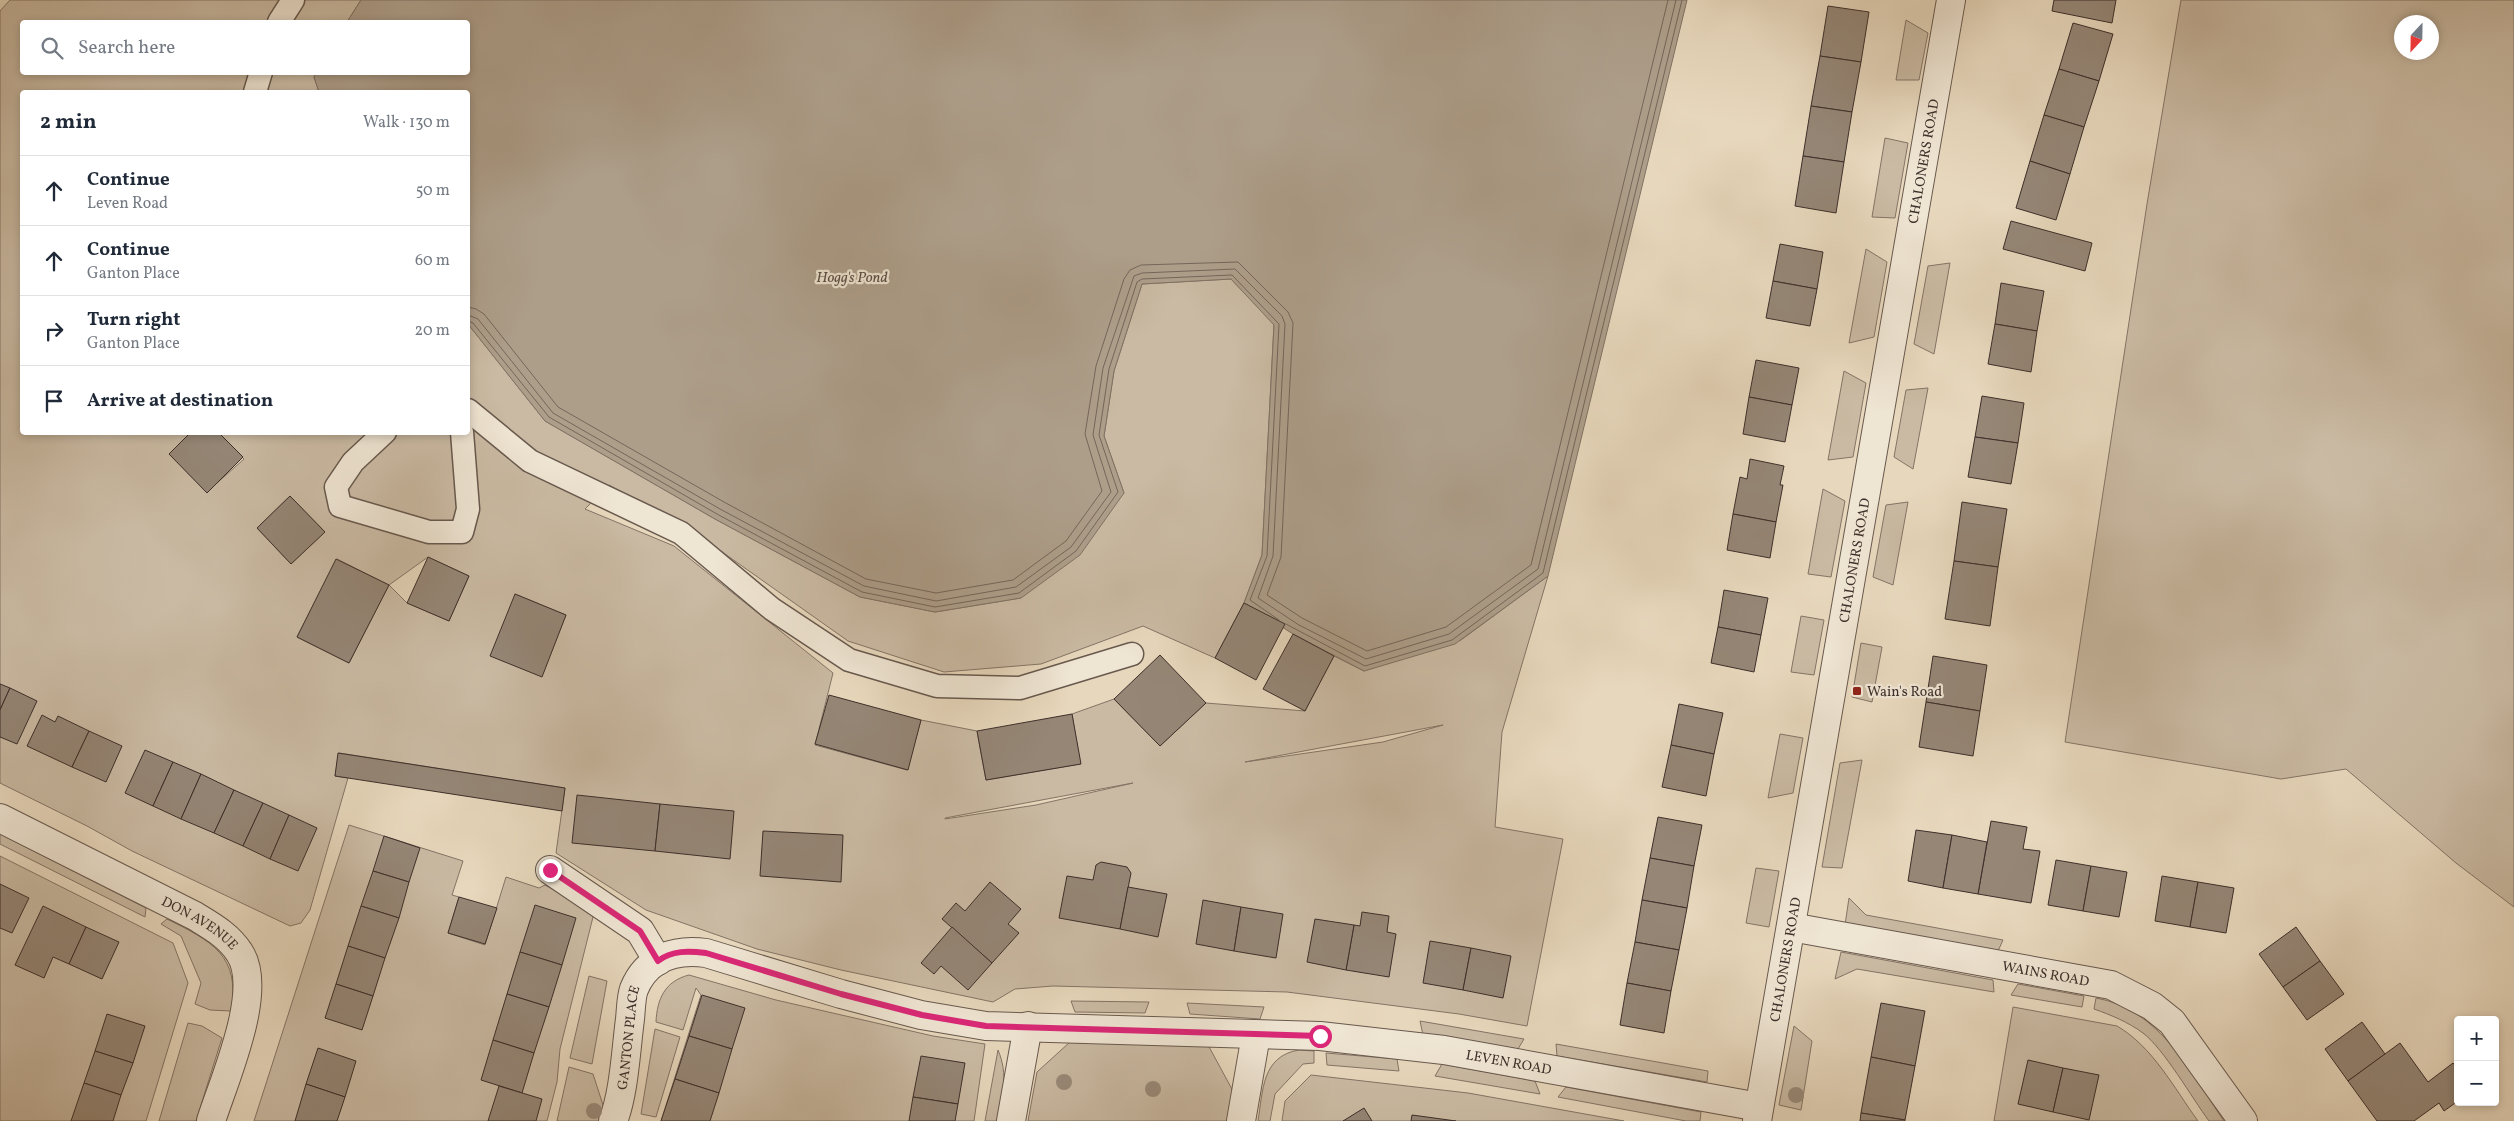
<!DOCTYPE html>
<meta charset="utf-8">
<style>
body{margin:0;font-family:Vollkorn,serif;background:#f6f6f7;color:#1f2937}
.controls{position:absolute;right:15px;bottom:15px;display:grid;overflow:hidden;border-radius:5px;box-shadow:0 2px 8px #0003}
.controls button{width:45px;height:45px;display:grid;place-items:center;padding:0;border:0;border-bottom:1px solid #e0e1e3;background:#fff;color:#1f2937;font:25px sans-serif}
.compass{position:absolute;left:2394px;top:15px;width:45px;height:45px;border-radius:50%;background:#fff;box-shadow:0 2px 8px #0003;rotate:202deg}
.stop{position:absolute;width:15px;height:15px;margin:-11px;border:4px solid #db2777;border-radius:50%;background:#fff}
.stop.end{background:#db2777;border-color:#fff;box-shadow:0 1px 5px #0008}
.list{margin:0;padding:0;list-style:none}
h2{display:flex;justify-content:space-between;align-items:center;height:65px;margin:0;padding:0 20px;font-size:21px}
h2 small{font-size:16px;font-weight:400;color:#747a83}
.list li{display:grid;grid-template-columns:32px 1fr auto;gap:15px;align-items:center;box-sizing:border-box;height:70px;padding:0 20px;border-top:1px solid #e0e1e3}
.list b{display:block;font-size:19px;white-space:nowrap}
.list p{margin:0;font-size:16px;white-space:nowrap;color:#747a83}
.list em{font-size:16px;font-style:normal;color:#747a83}
.icon{flex:none;width:28px;height:28px;fill:none;stroke:currentColor;stroke-width:2;stroke-linecap:round;stroke-linejoin:round}
.map{position:relative;flex:none;width:2514px;height:1121px;overflow:hidden}
.search{position:absolute;background:#fff;box-shadow:0 2px 8px #0003;left:20px;top:20px;width:450px;height:55px;display:flex;align-items:center;gap:12px;box-sizing:border-box;padding:0 18px;border-radius:5px;color:#747a83;font-size:19px}
.panel{position:absolute;background:#fff;box-shadow:0 2px 8px #0003;left:20px;top:90px;width:450px;height:345px;border-radius:5px}
.map>svg:first-child{display:block}
.green{fill:#cabaa3;stroke:#847466;fill-rule:evenodd}
.water{fill:#ad9e8a;stroke:#807264}
.lines{fill:none;stroke-linecap:round;stroke-linejoin:round}
.shore{stroke:#75665a;stroke-width:1}
.building{fill:#958676;stroke:#3d2f2a}
.service-casing{stroke:#68594e;stroke-width:25}
.minor-casing{stroke:#68594e;stroke-width:30}
.service{stroke:#efe5d3;stroke-width:22}
.minor{stroke:#efe5d3;stroke-width:28}
.tree{fill:#998a79}
.route{stroke:#db2777;stroke-width:6}
.poi-dot{fill:#8f2418;stroke:#efe5d3;stroke-width:2}
.labels{text-anchor:middle;stroke-width:4.5;stroke-linejoin:round;paint-order:stroke}
.street-label{font-size:14px;fill:#3d2f2a;stroke:#efe5d3}
.poi-label{font-size:14px;fill:#3d2f2a;stroke:#efe5d3;text-anchor:start}
.water-label{font-size:15px;font-style:italic;fill:#594b42;stroke:#efe5d3}
</style>
<div class="map">
<svg width="2514" height="1121" viewBox="0 0 2514 1121">
<rect width="100%" height="100%" fill="#e7d7bc"/>
<filter id="stains"><feTurbulence type="fractalNoise" baseFrequency=".004" numOctaves="4"/><feColorMatrix values="0 0 0 0 .2 0 0 0 0 .09 0 0 0 0 .02 0 0 0 .5 -.17"/></filter>
<radialGradient id="worn" r=".72"><stop offset=".6" stop-color="#630" stop-opacity="0"/><stop offset="1" stop-color="#630" stop-opacity=".3"/></radialGradient>
<g class="green">
<path d="M10,0H361L347,22H22V72L317,73L314,77L319,92H22V432L191,433L169,454L207,492L244,459L218,433L468,432V324L545,421L715,519L860,597L935,612L1021,598L1124,493L1104,436L1114,371L1142,284L1231,279L1274,324L1262,555L1244,603L1215,658L1143,626L1041,664L944,672L848,641L684,525L609,485L585,509L674,546L833,673L815,745L907,770L921,720L977,731L986,780L1080,764L1072,714L1114,699L1160,746L1206,703L1305,711L1334,656L1364,671L1461,640L1548,576L1502,732L1495,827L1563,839L1527,1026L1459,1014L1287,992L1053,986L1015,989L993,1002L841,970L757,949L646,910L556,853L565,788L339,753L335,776L348,778L310,910L301,923L290,926L132,851L87,826L0,783V11ZM290,496L325,532L291,564L257,528ZM428,557L469,576L449,621L407,603L389,585ZM337,559L389,585L349,663L297,637ZM515,594L566,615L542,676ZM1443,725L1383,742L1245,762ZM1133,783L1036,805L945,819V818Z"/>
<path d="M2181,0H2514V907L2456,863L2346,769L2281,779L2065,742L2147,204ZM2402,22H2432V52H2402Z"/>
<polygon points="1906,20 1928,33 1919,80 1896,80"/>
<polygon points="1885,138 1908,143 1895,218 1872,217"/>
<polygon points="1866,249 1887,262 1874,337 1849,343"/>
<polygon points="1950,263 1934,354 1914,344 1928,266"/>
<polygon points="1844,371 1866,383 1853,457 1828,460"/>
<polygon points="1928,388 1913,469 1894,457 1906,390"/>
<polygon points="1823,489 1845,501 1831,577 1808,574"/>
<polygon points="1908,502 1893,585 1873,577 1886,505"/>
<polygon points="1801,616 1824,620 1814,675 1791,672"/>
<polygon points="1861,643 1882,647 1872,702 1852,697"/>
<polygon points="1780,734 1803,738 1793,793 1768,798"/>
<polygon points="1862,760 1842,868 1822,867 1840,763"/>
<polygon points="349,825 463,861 452,895 459,897 448,933 485,945 506,877 539,888 545,885 594,913 560,1049 557,1082 547,1121 254,1121"/>
<polygon points="0,834 146,908 145,917 0,844"/>
<polygon points="0,856 173,943 188,983 146,1121 0,1121"/>
<polygon points="1756,868 1779,871 1769,927 1746,923"/>
<polygon points="1849,898 1866,915 2003,940 1998,951 1845,925"/>
<path d="M167,919C211,941 241,955 231,1011L210,1010L195,1004L201,983L181,936L161,924Z"/>
<polygon points="1841,952 1993,980 1994,992 1857,969 1835,979"/>
<path d="M689,975L776,1000L933,1036L985,1044L974,1121H661L701,995L696,988L683,1030L656,1022C657,999 665,981 689,975Z"/>
<polygon points="589,976 607,981 592,1064 570,1058"/>
<polygon points="2018,984 2084,996 2082,1007 2011,995"/>
<path d="M2096,998C2160,1009 2191,1073 2224,1121H2209C2192,1098 2164,1049 2143,1033C2128,1022 2111,1015 2094,1009Z"/>
<polygon points="1071,1001 1149,1002 1145,1013 1075,1012"/>
<polygon points="1187,1003 1264,1007 1260,1019 1190,1014"/>
<path d="M2013,1007L2117,1026C2153,1047 2174,1088 2198,1121H1994Z"/>
<polygon points="1420,1021 1524,1039 1518,1049 1423,1035"/>
<polygon points="188,1023 202,1026 222,1038 196,1121 159,1121"/>
<polygon points="1794,1026 1812,1041 1801,1110 1779,1105"/>
<polygon points="655,1029 680,1037 656,1117 641,1114"/>
<polygon points="1070,1042 1208,1045 1233,1091 1228,1121 1028,1121 1037,1072"/>
<polygon points="1556,1044 1708,1071 1707,1082 1557,1056"/>
<path d="M998,1050C1009,1076 1002,1095 997,1121H985Z"/>
<path d="M1299,1050L1314,1051V1063L1303,1064L1275,1094L1270,1121H1258C1263,1090 1262,1056 1299,1050Z"/>
<polygon points="1326,1053 1397,1059 1399,1071 1327,1065"/>
<polygon points="1442,1064 1535,1081 1540,1094 1435,1076"/>
<polygon points="569,1067 593,1074 603,1105 599,1121 557,1121"/>
<polygon points="1311,1075 1468,1093 1624,1121 1282,1121 1285,1101"/>
<polygon points="1566,1087 1701,1112 1700,1121 1686,1121 1558,1097"/>
</g>
<polygon class="water" points="361,0 1687,0 1548,576 1455,644 1364,671 1293,634 1244,603 1262,555 1274,325 1231,279 1142,284 1114,371 1104,436 1124,493 1080,555 1021,598 935,612 860,597 715,519 545,421 468,324 468,92 319,92 314,77 317,72 468,72 468,22 347,22"/>
<g class="lines">
<g class="shore">
<polyline points="468,307 476,309 484,314 558,407 724,502 866,579 936,593 1013,580 1066,541 1102,491 1085,434 1096,366 1124,279 1130,270 1141,265 1238,262 1288,312 1293,323 1281,557 1267,595 1302,618 1367,651 1446,627 1531,565 1668,0"/>
<polyline points="468,315 478,319 553,413 720,509 864,586 936,601 1016,587 1071,547 1111,492 1093,435 1103,368 1134,276 1142,273 1235,269 1282,316 1285,324 1273,556 1258,598 1299,625 1366,659 1449,634 1538,569 1676,0"/>
<polyline points="468,321 473,323 549,417 717,514 862,592 935,607 1019,593 1076,551 1118,492 1099,435 1109,369 1137,282 1142,279 1232,275 1279,324 1267,556 1250,600 1279,620"/>
<polyline points="1286,624 1365,666 1452,640 1543,573 1682,0"/>
</g>
</g>
<g class="building">
<polygon points="2054,0 2116,0 2112,23 2052,11"/>
<polygon points="1828,6 1869,12 1861,62 1820,56"/>
<polygon points="2073,23 2113,34 2099,81 2059,69"/>
<polygon points="1820,56 1861,62 1852,112 1811,106"/>
<polygon points="2059,69 2099,81 2084,127 2044,115"/>
<polygon points="1811,106 1852,112 1844,162 1803,156"/>
<polygon points="2044,115 2084,127 2070,174 2030,161"/>
<polygon points="1803,156 1844,162 1836,213 1795,206"/>
<polygon points="2030,161 2070,174 2056,220 2016,208"/>
<polygon points="2011,221 2092,243 2085,271 2003,249"/>
<polygon points="1780,244 1823,252 1817,289 1773,281"/>
<polygon points="1773,281 1817,289 1810,326 1766,318"/>
<polygon points="2001,283 2044,291 2037,331 1995,324"/>
<polygon points="1995,324 2037,331 2031,372 1988,364"/>
<polygon points="1756,360 1799,368 1792,405 1749,397"/>
<polygon points="1982,396 2024,403 2018,443 1975,437"/>
<polygon points="1749,397 1792,405 1785,442 1743,434"/>
<polygon points="191,432 218,432 243,457 207,493 169,454"/>
<polygon points="1975,437 2018,443 2011,484 1968,477"/>
<polygon points="1750,459 1784,466 1780,485 1783,485 1776,522 1733,514 1740,477 1747,479"/>
<polygon points="290,496 325,532 291,564 257,528"/>
<polygon points="1962,502 2007,509 1998,567 1954,561"/>
<polygon points="1733,514 1776,522 1770,558 1727,550"/>
<polygon points="428,557 469,576 449,621 407,603"/>
<polygon points="336,559 389,585 349,663 297,637"/>
<polygon points="1954,561 1998,567 1990,626 1945,619"/>
<polygon points="1724,590 1768,598 1761,635 1718,627"/>
<polygon points="515,594 566,615 542,677 490,656"/>
<polygon points="1244,603 1285,624 1256,680 1215,658"/>
<polygon points="1718,627 1761,635 1754,672 1711,663"/>
<polygon points="1293,634 1334,656 1305,711 1263,689"/>
<polygon points="1160,655 1206,703 1160,746 1114,699"/>
<polygon points="1933,656 1987,665 1980,711 1926,702"/>
<polygon points="0,684 10,688 0,710"/>
<polygon points="10,688 37,701 17,744 0,737 0,710"/>
<polygon points="829,695 921,720 908,770 815,744"/>
<polygon points="1926,702 1980,711 1973,756 1919,747"/>
<polygon points="1679,704 1723,713 1714,754 1671,745"/>
<polygon points="1072,714 1081,764 986,780 977,731"/>
<polygon points="42,715 55,722 58,716 89,731 72,767 27,746"/>
<polygon points="89,731 122,746 106,782 72,767"/>
<polygon points="1671,745 1714,754 1706,796 1662,787"/>
<polygon points="145,750 173,762 153,806 125,793"/>
<polygon points="338,753 565,788 562,811 335,776"/>
<polygon points="173,762 201,774 181,819 153,806"/>
<polygon points="201,774 234,790 214,833 181,819"/>
<polygon points="234,790 263,803 243,846 214,833"/>
<polygon points="577,795 660,804 655,851 572,843"/>
<polygon points="263,803 289,815 270,859 243,846"/>
<polygon points="660,804 734,811 730,859 655,851"/>
<polygon points="289,815 317,828 298,871 270,859"/>
<polygon points="1658,817 1702,825 1694,866 1650,858"/>
<polygon points="1991,821 2027,827 2023,849 2040,851 2031,903 1978,894"/>
<polygon points="1916,830 1952,835 1943,888 1908,881"/>
<polygon points="763,831 843,835 841,882 760,876"/>
<polygon points="1952,835 1987,842 1978,894 1943,888"/>
<polygon points="384,836 420,848 409,882 373,871"/>
<polygon points="1650,858 1694,866 1687,908 1642,900"/>
<polygon points="2056,860 2091,866 2083,911 2048,905"/>
<polygon points="1101,862 1127,867 1131,873 1120,929 1059,918 1067,876 1093,880 1096,865"/>
<polygon points="2091,866 2127,872 2119,917 2083,911"/>
<polygon points="373,871 409,882 399,918 361,906"/>
<polygon points="2162,876 2198,882 2190,927 2155,921"/>
<polygon points="990,882 1021,909 1008,924 1019,933 992,963 942,919 956,903 965,911"/>
<polygon points="2198,882 2234,888 2226,933 2190,927"/>
<polygon points="0,884 29,898 12,933 0,928"/>
<polygon points="1128,887 1167,894 1158,937 1120,929"/>
<polygon points="459,897 497,908 485,944 448,933"/>
<polygon points="1203,900 1241,907 1234,951 1196,944"/>
<polygon points="1642,900 1687,908 1679,950 1635,942"/>
<polygon points="535,905 576,918 562,965 520,952"/>
<polygon points="43,906 86,927 69,964 53,957 44,978 15,965"/>
<polygon points="361,906 399,918 385,958 348,946"/>
<polygon points="1241,907 1283,914 1276,958 1234,951"/>
<polygon points="1362,912 1389,916 1387,932 1396,934 1389,977 1346,970 1354,925 1360,926"/>
<polygon points="1315,919 1354,925 1346,970 1307,962"/>
<polygon points="86,927 119,942 102,979 69,964"/>
<polygon points="952,927 992,963 968,990 941,966 934,974 921,963"/>
<polygon points="2296,927 2320,961 2283,987 2259,954"/>
<polygon points="1430,941 1471,948 1463,990 1423,983"/>
<polygon points="1635,942 1679,950 1671,991 1627,983"/>
<polygon points="348,946 385,958 373,996 336,984"/>
<polygon points="1471,948 1511,956 1503,998 1463,990"/>
<polygon points="520,952 562,965 549,1007 507,994"/>
<polygon points="2320,961 2344,994 2307,1020 2283,987"/>
<polygon points="1627,983 1671,991 1664,1033 1620,1025"/>
<polygon points="336,984 373,996 362,1030 325,1018"/>
<polygon points="507,994 549,1007 534,1053 493,1040"/>
<polygon points="702,995 745,1008 732,1049 689,1036"/>
<polygon points="1881,1003 1925,1011 1915,1066 1871,1057"/>
<polygon points="107,1014 145,1026 133,1063 95,1051"/>
<polygon points="2362,1022 2385,1054 2348,1081 2325,1049"/>
<polygon points="689,1036 732,1049 719,1093 675,1079"/>
<polygon points="493,1040 534,1053 522,1093 481,1080"/>
<polygon points="2400,1043 2428,1082 2453,1063 2458,1069 2458,1101 2444,1111 2439,1103 2414,1121 2377,1121 2348,1081"/>
<polygon points="318,1048 356,1061 345,1097 306,1084"/>
<polygon points="95,1051 133,1063 121,1095 84,1083"/>
<polygon points="921,1056 965,1063 958,1104 913,1097"/>
<polygon points="1871,1057 1915,1066 1905,1120 1861,1113"/>
<polygon points="2028,1060 2063,1068 2053,1112 2018,1104"/>
<polygon points="2063,1068 2099,1075 2089,1120 2053,1112"/>
<polygon points="675,1079 719,1093 710,1121 661,1121"/>
<polygon points="84,1083 121,1095 113,1121 71,1121"/>
<polygon points="306,1084 345,1097 337,1121 295,1121"/>
<polygon points="499,1086 542,1099 536,1121 488,1121"/>
<polygon points="913,1097 958,1104 955,1121 909,1121"/>
<polygon points="1364,1108 1372,1121 1343,1121"/>
<polygon points="1861,1113 1905,1120 1905,1121 1860,1121"/>
<polygon points="1412,1115 1456,1121 1411,1121"/>
</g>
<g class="lines">
<defs>
<g id="service">
<polyline points="279,22 293,0"/>
<polyline points="255,92 261,72"/>
<polyline points="468,410 530,461 681,533 772,609 849,660 937,686 1020,688 1132,654"/>
<polyline points="385,432 353,462 336,487 340,506 429,532 462,532 468,509 462,432"/>
</g>
<g id="minor">
<path id="s1" d="M0,818L195,916C211,926 228,935 239,952C265,989 224,1080 211,1121"/>
<polyline points="550,870 640,931 658,961"/>
<path id="s2" d="M1791,927L2111,985L2152,1006L2172,1022L2243,1121"/>
<path id="s3" d="M613,1121C624,1094 626,1049 630,1019C631,1010 631,997 634,989C647,957 676,949 706,953L841,994L921,1015L986,1026L1320,1036L1444,1050L1759,1107"/>
<polyline points="1011,1121 1028,1026"/>
<polyline points="1241,1121 1256,1035"/>
<path id="s4" d="M1757,1121L1951,0"/>
</g>
</defs>
<use href="#service" class="service-casing"/>
<use href="#minor" class="minor-casing"/>
<use href="#service" class="service"/>
<use href="#minor" class="minor"/>
</g>
<g class="tree">
<circle cx="1064" cy="1082" r="8"/>
<circle cx="1153" cy="1089" r="8"/>
<circle cx="1796" cy="1095" r="8"/>
<circle cx="594" cy="1111" r="8"/>
</g>
<g class="lines">
<path class="route" d="M550,870L640,931L658,961C672,950 689,951 706,953L841,994L922,1015L986,1026L1320,1036"/>
</g>
<rect class="poi-dot" x="1852" y="686" width="10" height="10" rx="2.5"/>
<g class="labels">
<g class="street-label">
<text dy="5" stroke="none"><textPath href="#s4" startOffset="974">CHALONERS ROAD</textPath></text>
<text dy="5" stroke="none"><textPath href="#s4" startOffset="569">CHALONERS ROAD</textPath></text>
<text dy="5" stroke="none"><textPath href="#s1" startOffset="226">DON AVENUE</textPath></text>
<text dy="5" stroke="none"><textPath href="#s4" startOffset="164">CHALONERS ROAD</textPath></text>
<text dy="5" stroke="none"><textPath href="#s2" startOffset="259">WAINS ROAD</textPath></text>
<text dy="5" stroke="none"><textPath href="#s3" startOffset="85">GANTON PLACE</textPath></text>
<text dy="5" stroke="none"><textPath href="#s3" startOffset="1036">LEVEN ROAD</textPath></text>
</g>
<g class="poi-label">
<text x="1867" y="696">Wain's Road</text>
</g>
<g class="water-label">
<text x="852" y="282">Hogg's Pond</text>
</g>
</g>
<rect width="100%" height="100%" filter="url(#stains)"/>
<rect width="100%" height="100%" fill="url(#worn)"/>
</svg>
<div class="controls">
<button>+</button>
<button>−</button>
</div>
<svg class="compass" viewBox="-18 -18 36 36"><path d="M0-13l5 13h-10z" fill="#e53935"/><path d="M0 13l5-13h-10z" fill="#747a83"/></svg>
<div class="stop" style="left:1320px;top:1036px"></div>
<div class="stop end" style="left:550px;top:870px"></div>
<div class="search"><svg class="icon" aria-label="search" viewBox="0 0 24 24"><circle cx="10" cy="10" r="6"/><path d="M15 15l6 6"/></svg>Search here</div>
<section class="panel">
<h2>2 min<small>Walk · 130 m</small></h2>
<ul class="list">
<li><svg class="icon" aria-label="ahead" viewBox="0 0 24 24"><path d="M12 20V5M6 11l6-6 6 6"/></svg><div><b>Continue</b><p>Leven Road</p></div><em>50 m</em></li>
<li><svg class="icon" aria-label="ahead" viewBox="0 0 24 24"><path d="M12 20V5M6 11l6-6 6 6"/></svg><div><b>Continue</b><p>Ganton Place</p></div><em>60 m</em></li>
<li><svg class="icon" aria-label="right" viewBox="0 0 24 24"><path d="M7 20v-9h11M14 6l5 5-5 5"/></svg><div><b>Turn right</b><p>Ganton Place</p></div><em>20 m</em></li>
<li><svg class="icon" aria-label="arrive" viewBox="0 0 24 24"><path d="M6 21V4h12l-3 4 3 4H6"/></svg><div><b>Arrive at destination</b></div></li>
</ul>
</section>
</div>
